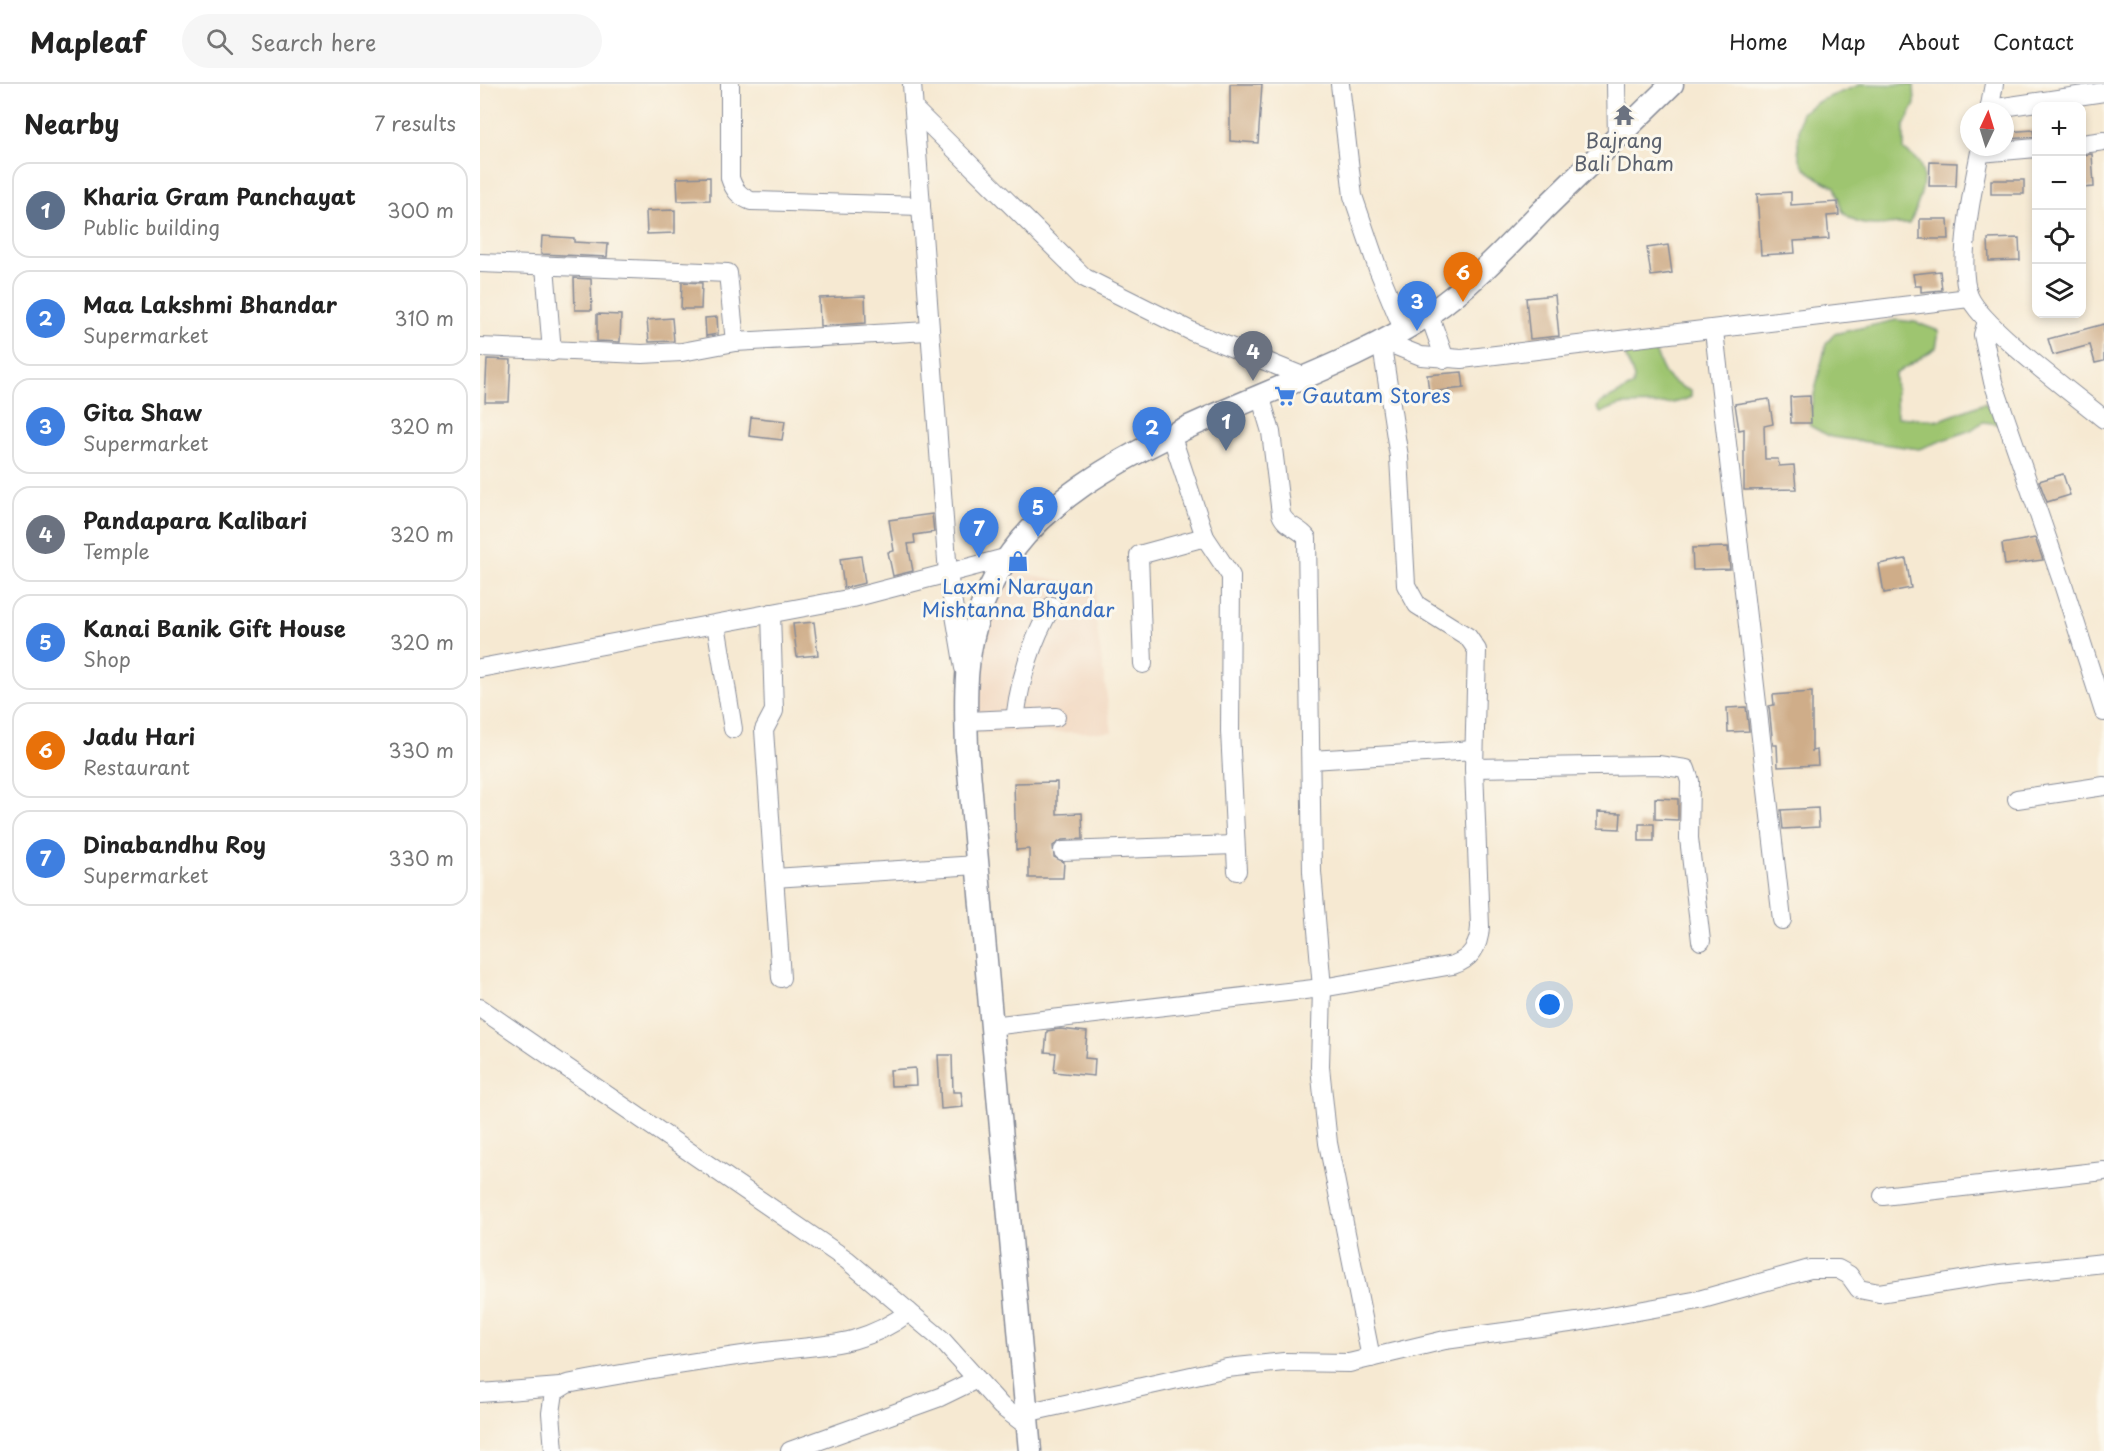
<!DOCTYPE html>
<meta charset="utf-8">
<style>
body{margin:0;font-family:"Playpen Sans",sans-serif;background:#f6f6f6;color:#222}
.controls{position:absolute;right:18px;top:18px;display:grid;overflow:hidden;border-radius:12px;box-shadow:0 3px 9px #0003}
.controls button{width:54px;height:54px;display:grid;place-items:center;padding:0;border:0;border-bottom:2px solid #e0e0e0;background:#fff;color:#222;font:30px sans-serif}
.compass{position:absolute;left:1480px;top:18px;width:54px;height:54px;border-radius:50%;background:#fff;box-shadow:0 3px 9px #0003;rotate:4deg}
.you{position:absolute;left:1070px;top:921px;width:21px;height:21px;margin:-15px;border:4px solid #fff;border-radius:50%;background:#1a73e8;box-shadow:0 0 0 9px #1a73e833}
.badge{display:grid;place-items:center;width:39px;height:39px;border-radius:50%;background:#111827;color:#fff;font-size:20px;font-weight:700}
.pin{position:absolute;translate:-50% -50px;filter:drop-shadow(0 2px 3px #0008)}
.pin::after{content:'';position:absolute;top:32px;width:21px;height:18px;background:inherit;clip-path:polygon(0 0,100% 0,50% 100%)}
.list{margin:0;padding:0;list-style:none}
h2{display:flex;justify-content:space-between;align-items:center;height:78px;margin:0;padding:0 24px;font-size:26px}
h2 small{font-size:20px;font-weight:400;color:#767676}
.list li{display:grid;grid-template-columns:39px 1fr auto;gap:18px;align-items:center;box-sizing:border-box;height:96px;margin:0 12px 12px;padding:0 12px;border:2px solid #e0e0e0;border-radius:18px}
.list b{display:block;font-size:22px;white-space:nowrap}
.list p{margin:0;font-size:20px;white-space:nowrap;color:#767676}
.list em{font-size:20px;font-style:normal;color:#767676}
.icon{flex:none;width:33px;height:33px;fill:none;stroke:currentColor;stroke-width:2;stroke-linecap:round;stroke-linejoin:round}
.map{position:relative;flex:none;width:1624px;height:1367px;overflow:hidden}
header{display:flex;align-items:center;gap:36px;box-sizing:border-box;height:84px;padding:0 30px;background:#fff;border-bottom:2px solid #e0e0e0}
header strong{font-size:28px}
nav{display:flex;gap:33px;margin-inline-start:auto;font-size:21px}
.search{width:420px;height:54px;background:#f6f6f6;display:flex;align-items:center;gap:15px;box-sizing:border-box;padding:0 21px;border-radius:33px;color:#767676;font-size:22px}
main{display:flex}
aside{flex:1;background:#fff}
.map>svg:first-child{display:block}
.built{fill:#f1d5bd}
.green{fill:#9ec570;stroke:#5c7a67;stroke-width:1.5}
.building{fill:#cfad89}
.lines{fill:none;stroke-linecap:round;stroke-linejoin:round}
.minor-casing{stroke:#888c98;stroke-width:20}
.major-casing{stroke:#888c98;stroke-width:25}
.minor{stroke:#fff;stroke-width:18}
.major{stroke:#fff;stroke-width:22}
.labels{text-anchor:middle;stroke-width:6;stroke-linejoin:round;paint-order:stroke}
.worship-label{font-size:20px;fill:#5b616d;stroke:#fbf7ec}
.shop-label{font-size:20px;fill:#366cbe;stroke:#fbf7ec;text-anchor:start}
</style>
<header>
<strong>Mapleaf</strong>
<div class="search"><svg class="icon" aria-label="search" viewBox="0 0 24 24"><circle cx="10" cy="10" r="6"/><path d="M15 15l6 6"/></svg>Search here</div>
<nav><a>Home</a><a>Map</a><a>About</a><a>Contact</a></nav>
</header>
<main>
<aside>
<h2>Nearby<small>7 results</small></h2>
<ul class="list">
<li><span class="badge" style="background:#5c6f8a">1</span><div><b>Kharia Gram Panchayat</b><p>Public building</p></div><em>300 m</em></li>
<li><span class="badge" style="background:#3f7fe0">2</span><div><b>Maa Lakshmi Bhandar</b><p>Supermarket</p></div><em>310 m</em></li>
<li><span class="badge" style="background:#3f7fe0">3</span><div><b>Gita Shaw</b><p>Supermarket</p></div><em>320 m</em></li>
<li><span class="badge" style="background:#6b7280">4</span><div><b>Pandapara Kalibari</b><p>Temple</p></div><em>320 m</em></li>
<li><span class="badge" style="background:#3f7fe0">5</span><div><b>Kanai Banik Gift House</b><p>Shop</p></div><em>320 m</em></li>
<li><span class="badge" style="background:#e8710a">6</span><div><b>Jadu Hari</b><p>Restaurant</p></div><em>330 m</em></li>
<li><span class="badge" style="background:#3f7fe0">7</span><div><b>Dinabandhu Roy</b><p>Supermarket</p></div><em>330 m</em></li>
</ul>
</aside>
<div class="map">
<svg width="1624" height="1367" viewBox="0 0 1624 1367">
<rect width="100%" height="100%" fill="#fbf7ec"/>
<filter id="ink" filterUnits="userSpaceOnUse"><feTurbulence type="fractalNoise" baseFrequency=".0167" numOctaves="2"/><feDisplacementMap in="SourceGraphic" scale="12" xChannelSelector="R" yChannelSelector="G"/><feConvolveMatrix kernelMatrix="1 2 1 2 8 2 1 2 1" color-interpolation-filters="sRGB"/></filter>
<filter id="wash" filterUnits="userSpaceOnUse"><feTurbulence type="fractalNoise" baseFrequency=".008" numOctaves="4" result="noise"/><feDisplacementMap in="SourceGraphic" scale="24" xChannelSelector="R" yChannelSelector="G"/><feGaussianBlur stdDeviation="1.35" result="paint"/><feColorMatrix in="noise" values="0 0 0 0 0 0 0 0 0 0 0 0 0 0 0 0 0 1.4 0 .05"/><feComposite in="paint" operator="in"/></filter>
<g filter="url(#wash)">
<rect width="100%" height="100%" fill="#f6e9d2"/>
<polygon class="built" points="529,487 616,502 615,531 632,648 497,649 498,593 509,532"/>
<g class="green">
<path d="M1382,0L1434,1L1435,20L1424,42V66C1430,70 1438,75 1441,83C1448,98 1436,127 1429,140C1408,139 1375,148 1362,126C1359,119 1358,110 1355,103C1312,83 1316,73 1321,29L1341,16Z"/>
<polygon points="1416,236 1435,238 1459,247 1456,264 1415,290 1417,333 1460,336 1505,319 1521,340 1503,338 1491,346 1439,365 1351,353 1330,342 1328,336 1346,260 1354,250"/>
<path d="M1151,262L1174,263C1183,289 1184,296 1211,307V313C1188,324 1168,319 1144,321C1136,321 1128,326 1121,329L1117,324L1120,319L1153,302L1154,293L1144,269Z"/>
</g>
<g id="blocks">
<g class="building">
<polygon points="750,0 782,0 778,59 750,57"/>
<polygon points="1553,46 1554,53 1526,55 1526,48"/>
<polygon points="1612,70 1614,103 1602,104 1602,71"/>
<polygon points="1450,78 1477,79 1476,102 1449,102"/>
<polygon points="230,93 230,116 198,117 197,94"/>
<rect x="1511" y="96" width="33" height="14"/>
<polygon points="1311,108 1311,121 1358,118 1359,131 1347,132 1349,155 1314,157 1315,169 1281,171 1277,110"/>
<polygon points="195,126 195,149 167,150 166,127"/>
<polygon points="1440,135 1468,135 1469,155 1440,155"/>
<polygon points="62,152 94,154 94,158 128,160 127,173 61,170"/>
<polygon points="1539,154 1540,176 1509,177 1508,155"/>
<polygon points="1188,161 1192,189 1171,192 1167,164"/>
<polygon points="1460,187 1462,206 1441,208 1441,202 1435,202 1433,190"/>
<polygon points="94,194 111,195 112,226 95,226"/>
<polygon points="202,198 222,199 221,225 201,225"/>
<polygon points="1075,211 1079,252 1050,255 1046,214"/>
<polygon points="385,212 386,239 340,242 339,214"/>
<polygon points="117,230 141,231 140,258 117,257"/>
<polygon points="237,233 238,250 226,252 225,234"/>
<polygon points="192,234 194,257 169,258 167,236"/>
<polygon points="1624,240 1624,277 1615,279 1610,261 1573,271 1568,255"/>
<polygon points="7,275 31,276 29,318 5,318"/>
<polygon points="982,288 984,304 949,308 947,291"/>
<polygon points="1330,312 1331,339 1311,339 1310,313"/>
<polygon points="1289,315 1293,340 1284,342 1285,375 1298,375 1299,382 1314,381 1316,405 1264,406 1264,345 1259,346 1255,320"/>
<polygon points="271,333 305,337 302,356 269,352"/>
<polygon points="1583,390 1590,411 1567,418 1559,397"/>
<polygon points="452,430 454,448 434,451 435,459 428,460 433,487 413,492 408,468 414,467 409,436"/>
<polygon points="1555,454 1563,476 1525,481 1522,460"/>
<polygon points="1248,463 1250,485 1213,486 1212,464"/>
<polygon points="381,472 385,499 364,504 360,475"/>
<polygon points="1426,475 1431,504 1404,509 1399,480"/>
<polygon points="334,538 338,571 317,573 313,540"/>
<polygon points="1332,608 1332,667 1337,666 1338,681 1298,683 1297,661 1293,661 1289,622 1294,621 1293,611"/>
<polygon points="1266,623 1269,647 1248,648 1247,624"/>
<polygon points="577,698 577,730 602,729 603,755 582,756 573,762 574,773 584,778 583,794 549,794 549,765 536,766 534,699"/>
<polygon points="1175,714 1198,715 1198,736 1175,735"/>
<polygon points="1338,724 1339,743 1303,745 1301,726"/>
<polygon points="1118,728 1141,729 1140,745 1118,744"/>
<rect x="1159" y="740" width="15" height="17"/>
<polygon points="580,945 607,948 605,974 615,975 614,992 574,988 576,969 565,968 567,947"/>
<polygon points="458,971 472,971 473,1008 481,1008 483,1023 461,1025"/>
<polygon points="435,984 436,1001 411,1002 410,986"/>
</g>
</g>
</g>
<g filter="url(#ink)">
<use href="#blocks" fill-opacity="0" stroke="#888c98" stroke-width="1.5"/>
<g class="lines">
<defs>
<g id="minor">
<path d="M250,0V94C254,106 259,112 271,117L441,122"/>
<polyline points="432,0 468,490 484,584"/>
<polyline points="860,0 873,112 898,185 923,245"/>
<polyline points="1136,0 1137,53"/>
<polyline points="1510,25 1624,8"/>
<polyline points="435,26 605,194 713,248 825,293"/>
<polyline points="1509,27 1514,0"/>
<polyline points="1602,60 1624,57"/>
<path d="M1501,63C1494,98 1476,181 1489,212C1501,242 1595,311 1624,335"/>
<polyline points="1500,69 1556,64"/>
<polyline points="0,179 248,189 255,258"/>
<polyline points="65,182 72,268"/>
<polyline points="949,230 965,275"/>
<polyline points="1507,237 1503,251 1513,298 1582,497 1624,628"/>
<polyline points="1234,247 1302,836"/>
<polyline points="901,256 941,272 982,275 1489,214"/>
<polyline points="0,263 162,270 202,268 255,258 448,247"/>
<path d="M780,311L791,348L801,430C806,443 819,443 827,454L832,788L842,904L840,983L848,1059L891,1274"/>
<polyline points="692,353 725,453 751,492 750,647 757,787"/>
<polyline points="291,529 294,627 284,646 301,894"/>
<polyline points="236,540 253,645"/>
<polyline points="663,580 659,471 725,453"/>
<polyline points="0,584 373,514 529,473"/>
<path d="M535,635C540,594 551,558 572,522"/>
<polyline points="487,637 576,633"/>
<polyline points="831,676 994,666"/>
<polyline points="994,684 1178,681 1206,685 1210,697 1209,754 1221,857"/>
<polyline points="1537,715 1624,702"/>
<polyline points="583,767 755,761"/>
<polyline points="294,794 497,781"/>
<polyline points="0,924 367,1176 461,1255 521,1322 546,1341"/>
<path d="M511,942L842,904L973,881C991,875 999,862 1000,843L994,684L997,566L988,553L937,521L926,501L919,373L901,256"/>
<polyline points="1403,1112 1624,1087"/>
<polyline points="0,1309 80,1303"/>
<polyline points="545,1329 747,1284 804,1278 869,1279 965,1256 1097,1238 1219,1216 1330,1185 1358,1185 1369,1191 1379,1205 1399,1209 1520,1190 1624,1179"/>
<path d="M74,1367L71,1329L74,1308L87,1300C150,1288 214,1278 277,1269C336,1260 379,1266 429,1228"/>
<polyline points="310,1367 460,1313 497,1295"/>
</g>
<path id="major" d="M550,1367L487,665C486,628 484,590 493,552C535,360 808,325 949,230C992,201 1027,163 1063,126C1106,84 1149,42 1192,0"/>
</defs>
<use href="#minor" class="minor-casing"/>
<use href="#major" class="major-casing"/>
<use href="#minor" class="minor"/>
<use href="#major" class="major"/>
</g>
</g>
<defs>
<symbol id="temple-bare" viewBox="-9 -9 18 18"><path d="M0-6L5-2H3V0L6.5 2.5H4V6H1.5V3h-3V6H-4V2.5H-6.5L-3 0V-2H-5Z" fill="#6b7280" stroke="#fbf7ec" stroke-width="2.5" paint-order="stroke"/></symbol>
<symbol id="supermarket-bare" viewBox="-9 -9 18 18"><path d="M-6-5.5h2.5l.6 2H6L4.5 2H-2.5L-4.4-4H-6ZM-1.5 3.2a1.3 1.3 0 1 0 .1 0ZM3 3.2a1.3 1.3 0 1 0 .1 0Z" fill="#3f7fe0" stroke="#fbf7ec" stroke-width="2.5" paint-order="stroke"/></symbol>
<symbol id="shop-bare" viewBox="-9 -9 18 18"><path d="M-5-2.5h2.3a2.7 3.5 0 0 1 5.4 0H5L5.5 6h-11ZM-1.5-2.5h3a1.5 2.3 0 0 0-3 0Z" fill="#3f7fe0" stroke="#fbf7ec" stroke-width="2.5" paint-order="stroke"/></symbol>
</defs>
<g fill-rule="evenodd">
<use href="#temple-bare" x="1129" y="16" width="30" height="30"/>
<use href="#supermarket-bare" x="790" y="297" width="30" height="30"/>
<use href="#shop-bare" x="523" y="462" width="30" height="30"/>
</g>
<g class="labels">
<g class="worship-label">
<text x="1144" y="64">Bajrang<tspan x="1144" dy="23">Bali Dham</tspan></text>
</g>
<g class="shop-label">
<text x="822" y="319">Gautam Stores</text>
<text x="538" y="510" text-anchor="middle">Laxmi Narayan<tspan x="538" dy="23">Mishtanna Bhandar</tspan></text>
</g>
</g>
</svg>
<div class="controls">
<button>+</button>
<button>−</button>
<button><svg class="icon" aria-label="locate" viewBox="0 0 24 24"><circle cx="12" cy="12" r="6"/><path d="M12 2v4M12 18v4M2 12h4M18 12h4"/></svg></button>
<button><svg class="icon" aria-label="layers" viewBox="0 0 24 24"><path d="M12 4l9 5-9 5-9-5zM3 14l9 5 9-5"/></svg></button>
</div>
<svg class="compass" viewBox="-18 -18 36 36"><path d="M0-13l5 13h-10z" fill="#e53935"/><path d="M0 13l5-13h-10z" fill="#767676"/></svg>
<div class="you"></div>
<div class="pin badge" style="left:746px;top:367px;background:#5c6f8a">1</div>
<div class="pin badge" style="left:672px;top:373px;background:#3f7fe0">2</div>
<div class="pin badge" style="left:937px;top:247px;background:#3f7fe0">3</div>
<div class="pin badge" style="left:773px;top:297px;background:#6b7280">4</div>
<div class="pin badge" style="left:558px;top:453px;background:#3f7fe0">5</div>
<div class="pin badge" style="left:983px;top:218px;background:#e8710a">6</div>
<div class="pin badge" style="left:499px;top:474px;background:#3f7fe0">7</div>
</div>
</main>
